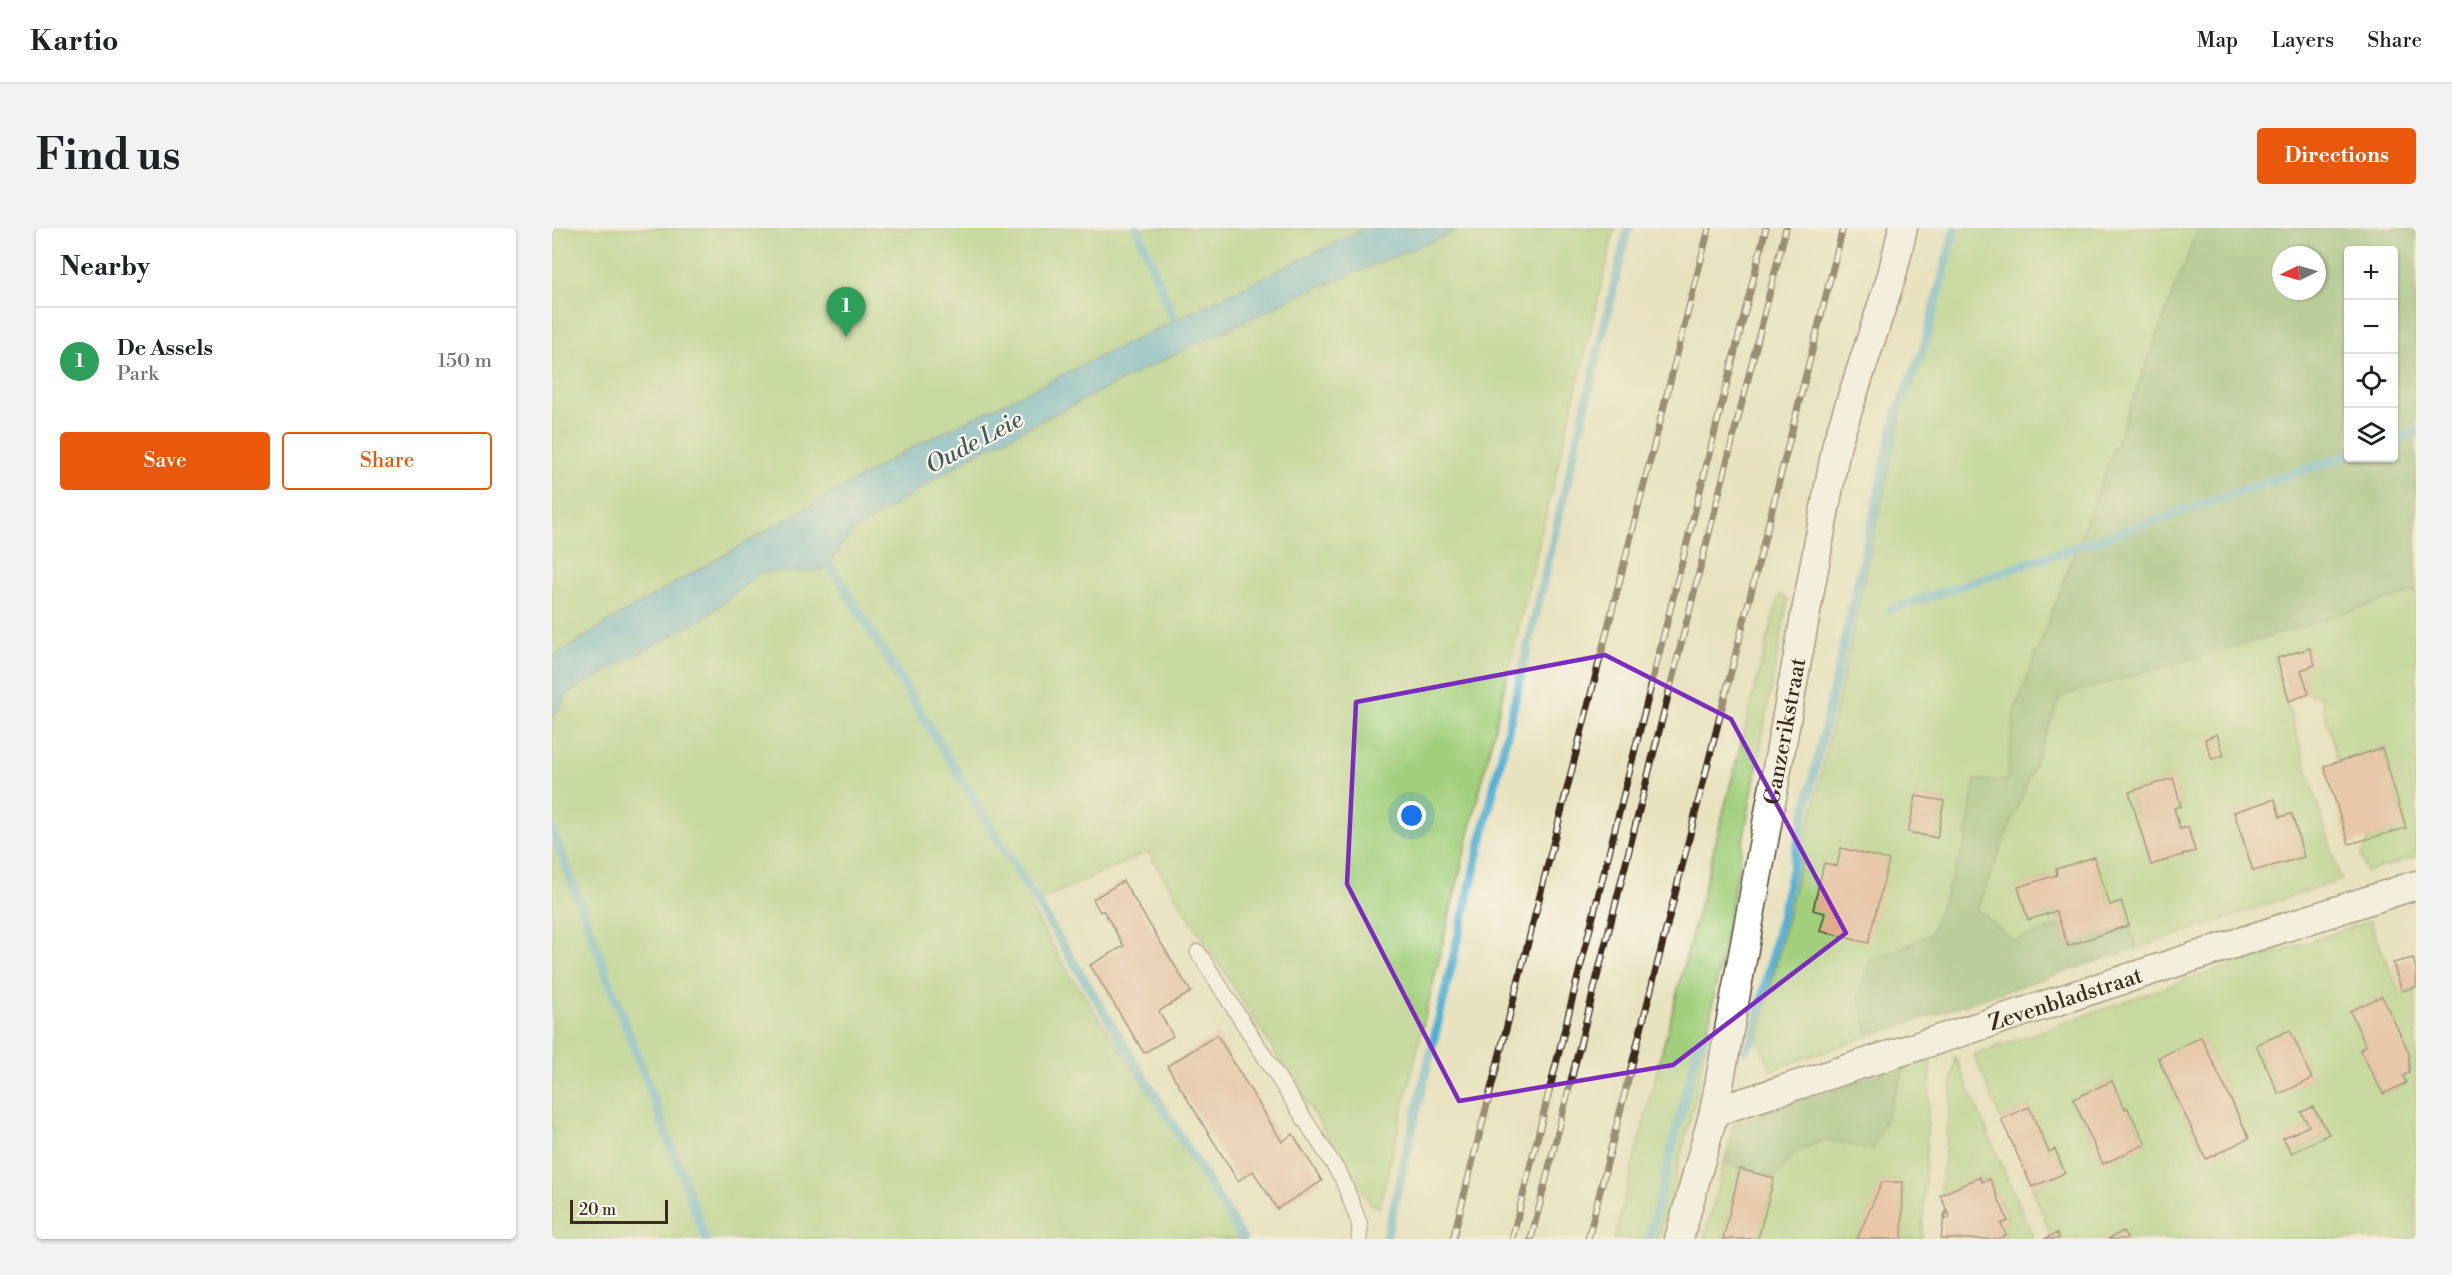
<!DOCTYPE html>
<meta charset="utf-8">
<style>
body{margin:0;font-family:"Libre Bodoni",serif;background:#f2f2f2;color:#202124}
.controls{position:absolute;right:18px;top:18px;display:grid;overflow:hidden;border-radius:6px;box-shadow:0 2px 4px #0004}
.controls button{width:54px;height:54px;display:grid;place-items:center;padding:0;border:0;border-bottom:2px solid #e0e0e0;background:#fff;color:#202124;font:30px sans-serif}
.compass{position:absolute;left:1720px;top:18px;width:54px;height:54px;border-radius:50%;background:#fff;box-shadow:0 2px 4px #0004;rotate:265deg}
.scale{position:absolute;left:18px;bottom:15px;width:98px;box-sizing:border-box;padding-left:6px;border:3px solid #3b2a1e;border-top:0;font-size:16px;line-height:21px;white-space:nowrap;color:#3b2a1e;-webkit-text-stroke:4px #fbf7ec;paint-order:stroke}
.you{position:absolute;left:860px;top:588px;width:21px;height:21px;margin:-15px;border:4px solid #fff;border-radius:50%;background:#1a73e8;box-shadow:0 0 0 9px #1a73e833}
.badge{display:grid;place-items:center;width:39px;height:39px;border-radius:50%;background:#ea580c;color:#fff;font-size:20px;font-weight:700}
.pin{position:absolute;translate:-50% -50px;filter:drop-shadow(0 2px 3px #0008)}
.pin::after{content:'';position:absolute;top:32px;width:21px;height:18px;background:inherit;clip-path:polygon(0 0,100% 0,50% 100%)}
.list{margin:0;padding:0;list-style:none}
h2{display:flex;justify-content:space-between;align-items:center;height:78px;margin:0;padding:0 24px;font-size:26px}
h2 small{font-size:20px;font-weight:400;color:#757577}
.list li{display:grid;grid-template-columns:39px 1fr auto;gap:18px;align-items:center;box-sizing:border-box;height:108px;padding:0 24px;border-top:2px solid #e0e0e0}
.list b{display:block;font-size:22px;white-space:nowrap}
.list p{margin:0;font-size:20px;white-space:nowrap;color:#757577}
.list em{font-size:20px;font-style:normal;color:#757577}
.actions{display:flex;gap:12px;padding:18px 24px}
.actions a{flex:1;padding:14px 0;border:2px solid #ea580c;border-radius:6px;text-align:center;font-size:21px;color:#ea580c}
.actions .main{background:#ea580c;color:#fff}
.icon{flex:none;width:33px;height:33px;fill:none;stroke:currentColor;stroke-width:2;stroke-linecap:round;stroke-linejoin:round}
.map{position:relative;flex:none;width:1864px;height:1011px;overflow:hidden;border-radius:6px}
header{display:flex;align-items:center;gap:36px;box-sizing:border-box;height:84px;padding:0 30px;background:#fff;border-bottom:2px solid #e0e0e0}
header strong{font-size:28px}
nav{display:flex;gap:33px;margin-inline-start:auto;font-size:21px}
.intro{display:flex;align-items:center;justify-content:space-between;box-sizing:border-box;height:144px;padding:0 36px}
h1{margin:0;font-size:42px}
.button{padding:15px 27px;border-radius:6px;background:#ea580c;color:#fff;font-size:21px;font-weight:700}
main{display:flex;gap:36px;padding:0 36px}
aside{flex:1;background:#fff;border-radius:6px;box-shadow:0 2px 4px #0004}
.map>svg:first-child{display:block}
.green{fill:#a1cf7c;stroke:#6e7c4d;stroke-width:1.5;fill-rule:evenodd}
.forest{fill:#80b26c;stroke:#5e6e45;stroke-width:1.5;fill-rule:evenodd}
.water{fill:#53afd1;stroke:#476c78;stroke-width:1.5}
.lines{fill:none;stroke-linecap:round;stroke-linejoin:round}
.stream{stroke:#53afd1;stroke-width:9}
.building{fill:#e6a88f}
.lane-casing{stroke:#554636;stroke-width:17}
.street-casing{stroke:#554636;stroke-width:31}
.lane{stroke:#fff;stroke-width:15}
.street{stroke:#fff;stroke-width:28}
.rail-casing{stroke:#3b2a1e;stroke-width:7}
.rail{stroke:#fbf7ec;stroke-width:4.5;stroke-dasharray:14;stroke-linecap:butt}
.marked{fill:none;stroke:#7b2cbf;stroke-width:4.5;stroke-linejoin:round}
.labels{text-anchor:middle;stroke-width:4.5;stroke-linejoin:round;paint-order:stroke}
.street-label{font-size:22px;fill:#3b2a1e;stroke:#fbf7ec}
.water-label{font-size:24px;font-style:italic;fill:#43595d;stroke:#fbf7ec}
</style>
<header>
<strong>Kartio</strong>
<nav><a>Map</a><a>Layers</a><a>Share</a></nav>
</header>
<div class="intro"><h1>Find us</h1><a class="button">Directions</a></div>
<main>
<aside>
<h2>Nearby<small></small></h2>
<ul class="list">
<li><span class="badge" style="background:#2e9e5b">1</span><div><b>De Assels</b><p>Park</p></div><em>150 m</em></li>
</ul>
<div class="actions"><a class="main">Save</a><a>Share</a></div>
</aside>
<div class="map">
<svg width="1864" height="1011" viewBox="0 0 1864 1011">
<rect width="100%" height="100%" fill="#fbf7ec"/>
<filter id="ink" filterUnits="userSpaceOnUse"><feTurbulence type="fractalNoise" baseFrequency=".0167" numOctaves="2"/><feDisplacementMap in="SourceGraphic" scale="12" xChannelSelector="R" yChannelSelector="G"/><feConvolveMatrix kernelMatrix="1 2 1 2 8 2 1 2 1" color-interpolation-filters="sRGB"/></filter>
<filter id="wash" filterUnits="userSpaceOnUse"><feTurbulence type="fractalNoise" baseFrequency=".008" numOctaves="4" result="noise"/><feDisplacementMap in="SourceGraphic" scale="24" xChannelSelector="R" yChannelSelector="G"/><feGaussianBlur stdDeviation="1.35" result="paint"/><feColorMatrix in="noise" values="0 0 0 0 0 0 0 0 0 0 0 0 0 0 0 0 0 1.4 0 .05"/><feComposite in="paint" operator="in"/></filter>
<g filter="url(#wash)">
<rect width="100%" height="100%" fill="#e9e2bf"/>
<g class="green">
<polygon points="0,0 814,0 363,218 64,389 0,430"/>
<polygon points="912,0 1063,0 827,980 818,975 596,624 477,677 513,739 664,965 686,1011 0,1011 0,492 16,465 155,388 207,345 270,342 303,302 421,227 592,141 745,68"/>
<path d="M1405,0H1646L1463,481L1455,554L1423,553L1413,616L1378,707L1317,734V808L1219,842L1206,811L1269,547L1351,178L1372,123ZM1364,568L1392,573L1385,610L1356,604Z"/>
<path d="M1864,363V471L1862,472L1864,478V629L1814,644L1809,628L1816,611L1854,599L1830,520L1786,534L1768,468L1757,466L1749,442L1757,421L1722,432L1789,652L1585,720L1569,674L1558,677L1542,629L1504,641L1505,647L1466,659L1476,691L1504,683L1509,698L1462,713L1425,681L1509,468ZM1621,550L1629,578L1622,580L1628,601L1636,599L1643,623L1599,636L1577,564ZM1723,572L1728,589L1740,586L1751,629L1701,643L1682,584Z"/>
<polygon points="1227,367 1236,371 1142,876 1107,1011 1062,1011"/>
<path d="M1818,693L1848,765L1864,759V1011H1575L1571,1003L1557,1011H1507L1504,1006L1499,1008L1480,959L1513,944L1503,922L1497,924L1477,879L1449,891L1422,827L1645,748L1736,721ZM1830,769L1857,825V844L1851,848L1854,856L1831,866L1808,821L1814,818L1798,783ZM1738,803L1760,851L1727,866L1704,818ZM1649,810L1697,910L1654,931L1606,831ZM1560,853L1573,881L1575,880L1594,916L1551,936L1521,871ZM1761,879L1777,906L1740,925L1732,910L1757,898L1750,884Z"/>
<polygon points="1403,829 1482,1011 1445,1011 1454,1007 1449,996 1456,992 1438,951 1430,954 1428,949 1388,967"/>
<polygon points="1379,834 1370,1011 1350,1011 1351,955 1331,954 1305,1011 1206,1011 1222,950 1242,924 1273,912 1321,921 1355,836"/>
<polygon points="1173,932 1188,941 1171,1011 1152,1011"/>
</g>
<g class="forest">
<path d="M1646,0H1864V363L1715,409L1509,468L1425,681L1462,713L1509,698L1516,718L1577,697L1585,720L1317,808L1307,771L1317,734L1378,707L1413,616L1423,552L1455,553L1463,481ZM1796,22H1842V230H1796ZM1729,27H1765V63H1729Z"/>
<polygon points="1355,836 1321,921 1273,912 1242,924 1222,950 1188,941 1173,932 1181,895"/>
</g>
<polygon class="water" points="814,0 912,0 745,68 592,141 421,227 303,302 270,342 207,345 155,388 16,465 0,492 0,430 64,389 363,218"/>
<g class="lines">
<g class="stream">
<polyline points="585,0 627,103"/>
<polyline points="1842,212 1864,204"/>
<polyline points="271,325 691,1011"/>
<polyline points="1338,382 1796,227"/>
<polyline points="0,601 154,1011"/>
<polyline points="1193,821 1201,812 1345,184 1371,123 1403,0"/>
<polyline points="834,1011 1076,0"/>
<polyline points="1097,1011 1146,817 1153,809"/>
</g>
</g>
<g id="blocks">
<g class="building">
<polygon points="1758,420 1763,437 1749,442 1757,466 1737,473 1725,430"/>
<polygon points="1665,506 1672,527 1660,531 1653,511"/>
<polygon points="1830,520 1854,600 1797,616 1772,538"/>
<polygon points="1621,550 1629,578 1622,580 1628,601 1636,599 1643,623 1599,637 1577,564"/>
<polygon points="1364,568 1392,573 1385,610 1356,604"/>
<polygon points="1723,571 1728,589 1740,586 1752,629 1701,643 1682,584"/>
<polygon points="1289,620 1337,632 1316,715 1268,703 1273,685 1261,682 1272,635 1285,638"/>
<polygon points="1542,629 1558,677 1569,673 1577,697 1516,718 1504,683 1476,692 1466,659 1505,647 1504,641"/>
<polygon points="571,653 639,764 607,783 621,808 592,825 538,737 572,718 551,682 548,684 541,671"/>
<polygon points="1861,730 1864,742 1864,759 1850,763 1841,735"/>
<polygon points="1830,768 1857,825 1857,844 1851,848 1854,855 1831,866 1808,821 1814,818 1798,783"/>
<polygon points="1738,802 1760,851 1727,866 1704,817"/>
<polygon points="665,807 730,914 741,906 770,953 725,981 701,943 686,953 615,838"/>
<polygon points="1649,809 1697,910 1654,931 1606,830"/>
<polygon points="1560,853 1573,881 1575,879 1594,916 1551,936 1521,871"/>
<polygon points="1477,879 1497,924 1503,921 1513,945 1480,959 1449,891"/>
<polygon points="1761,879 1777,906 1740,925 1731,910 1757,898 1749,884"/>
<polygon points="1188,941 1222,950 1206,1011 1171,1011"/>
<polygon points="1428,949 1430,954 1438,951 1456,993 1449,996 1454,1007 1445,1011 1389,1011 1393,982 1395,983 1393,992 1398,989 1388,967"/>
<polygon points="1330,954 1351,954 1350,1011 1305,1011"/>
<polygon points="1571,1003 1575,1011 1556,1011"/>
<polygon points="1505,1005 1507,1011 1492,1011 1499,1008"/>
</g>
</g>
</g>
<g filter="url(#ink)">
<use href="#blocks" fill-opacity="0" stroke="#554636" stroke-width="1.5"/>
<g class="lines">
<defs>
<polyline id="lane" points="646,724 790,950 808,997 807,1011"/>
<g id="street">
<path id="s1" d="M1162,884L1864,657"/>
<path id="s2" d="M1127,1011L1162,884L1285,215L1340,47L1351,0"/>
</g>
</defs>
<use href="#lane" class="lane-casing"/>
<use href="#street" class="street-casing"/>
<use href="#lane" class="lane"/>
<use href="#street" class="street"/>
<defs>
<g id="rail">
<polyline points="901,1011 1157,0"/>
<polyline points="960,1011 1214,0"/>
<polyline points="979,1011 1234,0"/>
<polyline points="1036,1011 1291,0"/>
</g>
</defs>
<use href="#rail" class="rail-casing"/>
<use href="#rail" class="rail"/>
</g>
</g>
<path d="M0 0H1864V1011H0ZM1053,427L1179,491L1294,705L1121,837L907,873L795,656L804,474Z" fill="#e9e2bf" fill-opacity=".55" fill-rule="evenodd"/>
<path class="marked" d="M1053,427L1179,491L1294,705L1121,837L907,873L795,656L804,474Z"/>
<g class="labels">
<g class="street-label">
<text dy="8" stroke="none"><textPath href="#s2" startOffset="519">Ganzerikstraat</textPath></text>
<text dy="8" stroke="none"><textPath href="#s1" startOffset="369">Zevenbladstraat</textPath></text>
</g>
<g class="water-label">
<text transform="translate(422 214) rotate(-28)" y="8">Oude Leie</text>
</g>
</g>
</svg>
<div class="controls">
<button>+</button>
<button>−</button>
<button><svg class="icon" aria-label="locate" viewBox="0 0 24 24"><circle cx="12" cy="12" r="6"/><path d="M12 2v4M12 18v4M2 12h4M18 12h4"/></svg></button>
<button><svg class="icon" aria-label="layers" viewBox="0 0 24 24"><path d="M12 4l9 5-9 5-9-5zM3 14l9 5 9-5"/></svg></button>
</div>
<svg class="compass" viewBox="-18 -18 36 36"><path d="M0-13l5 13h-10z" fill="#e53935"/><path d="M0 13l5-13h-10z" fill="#757577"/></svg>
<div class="scale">20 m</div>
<div class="you"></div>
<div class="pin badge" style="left:294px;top:109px;background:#2e9e5b">1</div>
</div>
</main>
